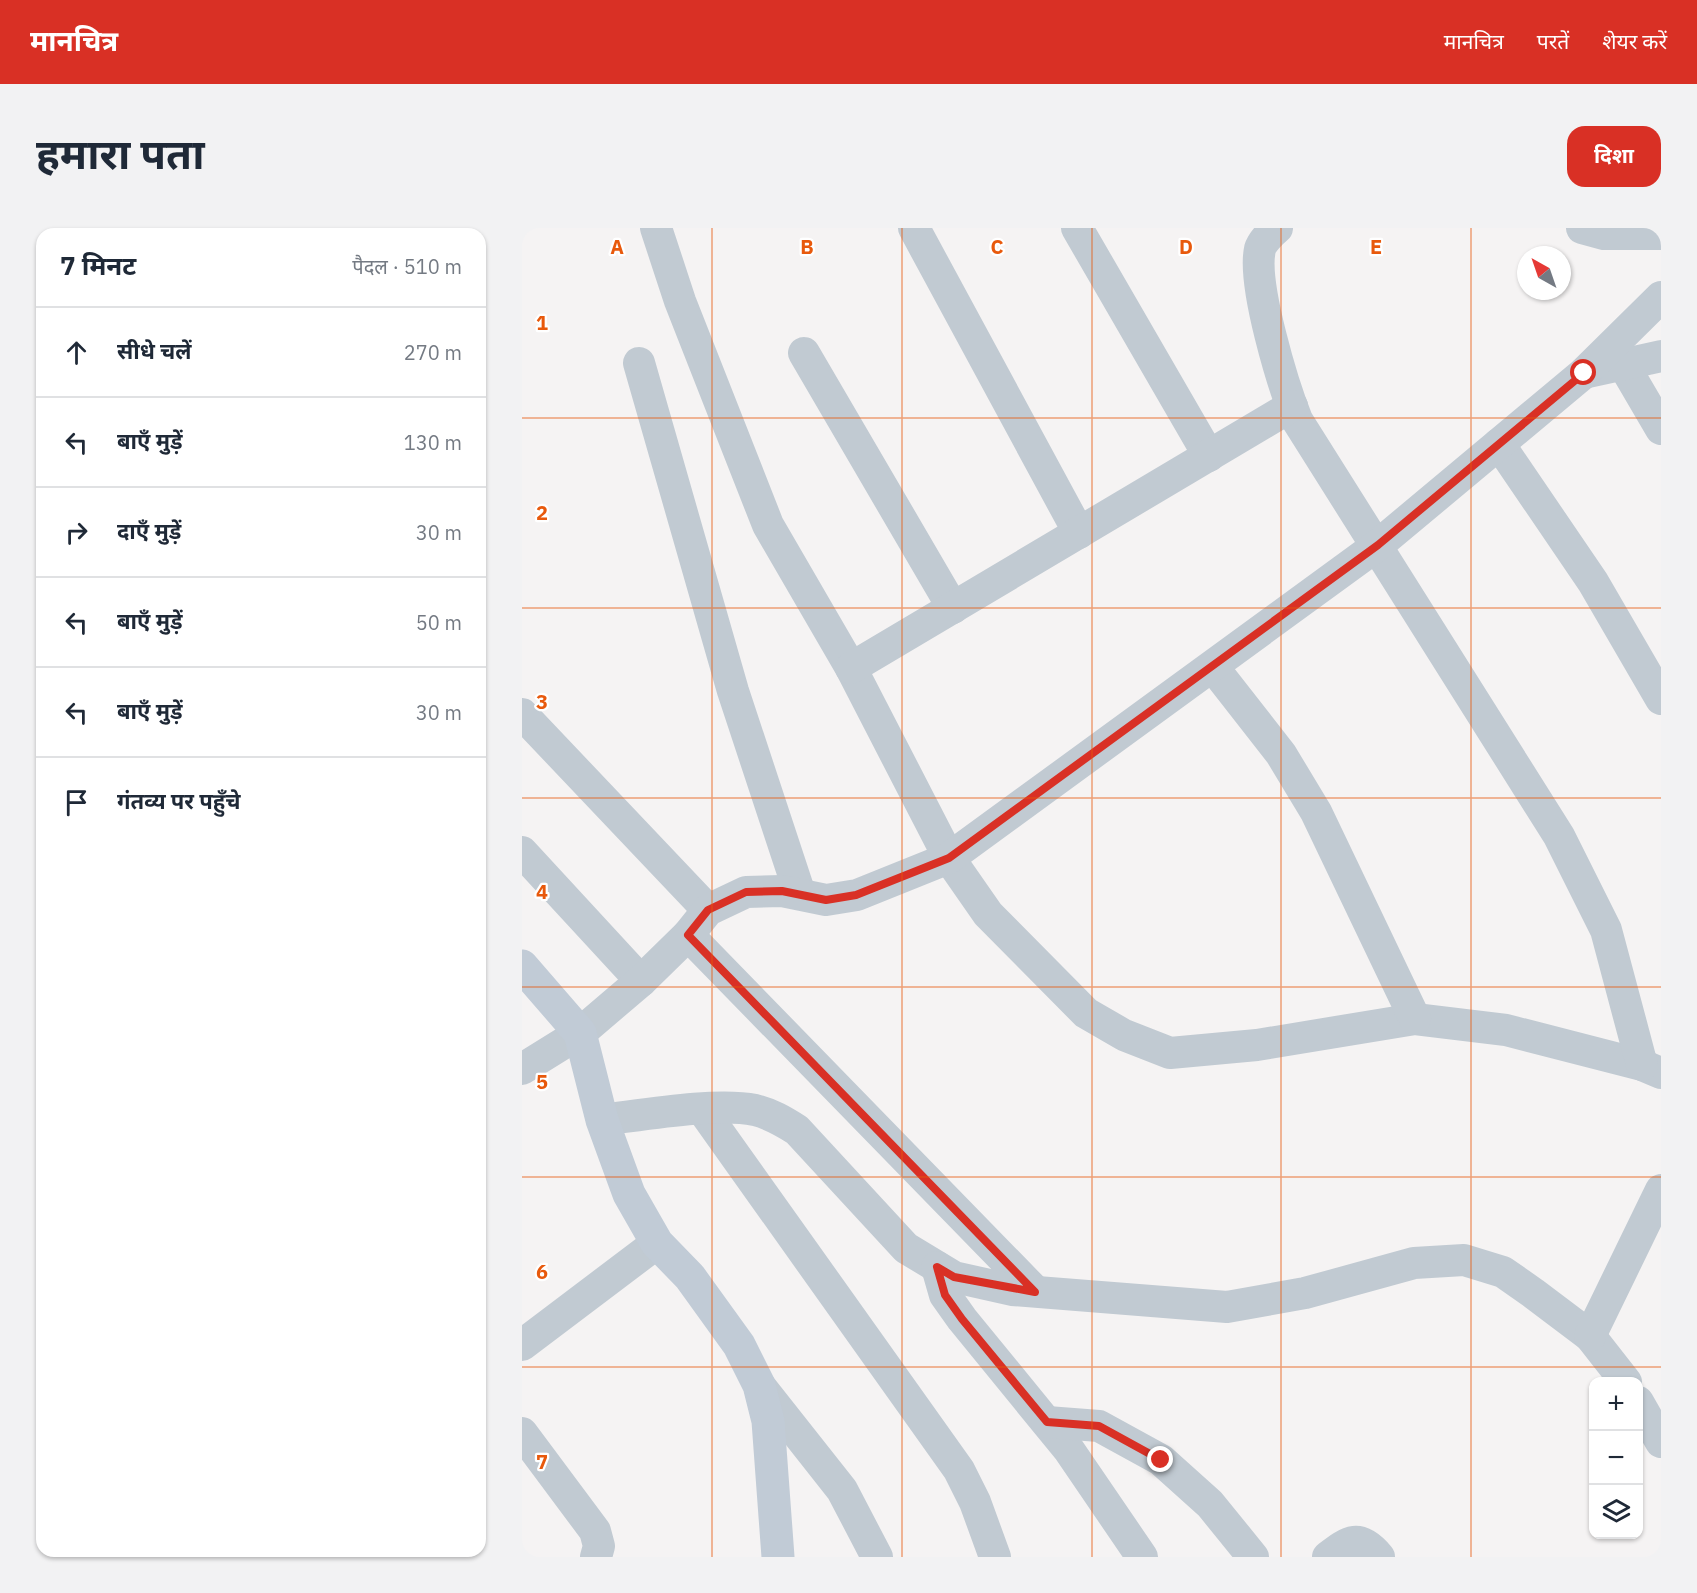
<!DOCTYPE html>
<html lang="hi">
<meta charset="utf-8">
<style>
body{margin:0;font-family:"IBM Plex Sans","Noto Sans Devanagari",sans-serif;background:#f2f2f3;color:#1f2937}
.controls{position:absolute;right:18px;bottom:18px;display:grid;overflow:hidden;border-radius:12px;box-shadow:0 2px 4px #0004}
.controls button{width:54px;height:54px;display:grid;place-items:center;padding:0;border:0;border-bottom:2px solid #e0e1e3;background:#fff;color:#1f2937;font:30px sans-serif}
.compass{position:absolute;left:995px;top:18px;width:54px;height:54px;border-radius:50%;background:#fff;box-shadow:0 2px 4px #0004;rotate:320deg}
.stop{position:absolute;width:18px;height:18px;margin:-14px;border:4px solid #d93025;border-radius:50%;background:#fff}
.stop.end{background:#d93025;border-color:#fff;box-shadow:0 2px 6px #0008}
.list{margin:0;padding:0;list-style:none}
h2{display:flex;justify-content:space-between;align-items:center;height:78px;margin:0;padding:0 24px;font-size:26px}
h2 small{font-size:20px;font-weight:400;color:#747a83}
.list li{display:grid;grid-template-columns:39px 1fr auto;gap:18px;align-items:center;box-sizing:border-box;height:90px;padding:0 24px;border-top:2px solid #e0e1e3}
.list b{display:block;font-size:22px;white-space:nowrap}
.list em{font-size:20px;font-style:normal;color:#747a83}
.icon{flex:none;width:33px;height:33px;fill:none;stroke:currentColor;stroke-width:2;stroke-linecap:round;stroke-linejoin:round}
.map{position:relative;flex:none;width:1139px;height:1329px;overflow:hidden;border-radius:18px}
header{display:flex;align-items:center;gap:36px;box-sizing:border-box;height:84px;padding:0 30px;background:#d93025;color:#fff}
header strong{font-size:28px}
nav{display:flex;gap:33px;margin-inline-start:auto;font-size:21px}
.intro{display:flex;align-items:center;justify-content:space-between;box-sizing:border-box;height:144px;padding:0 36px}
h1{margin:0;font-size:42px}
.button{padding:15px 27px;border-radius:18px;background:#d93025;color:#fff;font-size:21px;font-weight:700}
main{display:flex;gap:36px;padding:0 36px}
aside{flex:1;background:#fff;border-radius:18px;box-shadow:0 2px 4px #0004}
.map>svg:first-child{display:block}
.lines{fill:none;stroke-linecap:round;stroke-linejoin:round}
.street{stroke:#c1cad2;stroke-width:32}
.secondary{stroke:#c1cbd6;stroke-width:33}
.route{stroke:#d93025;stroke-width:8}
.grid{fill:none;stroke:#e8590c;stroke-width:1.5;stroke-opacity:0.55}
.grid-label{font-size:20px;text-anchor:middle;font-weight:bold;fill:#e8590c;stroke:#fff;stroke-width:4.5;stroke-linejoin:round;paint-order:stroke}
</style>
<header>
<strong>मानचित्र</strong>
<nav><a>मानचित्र</a><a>परतें</a><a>शेयर करें</a></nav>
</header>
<div class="intro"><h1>हमारा पता</h1><a class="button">दिशा</a></div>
<main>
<aside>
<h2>7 मिनट<small>पैदल · 510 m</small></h2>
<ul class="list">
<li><svg class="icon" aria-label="ahead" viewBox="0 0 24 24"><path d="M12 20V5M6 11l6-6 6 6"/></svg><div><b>सीधे चलें</b></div><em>270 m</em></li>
<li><svg class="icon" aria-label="left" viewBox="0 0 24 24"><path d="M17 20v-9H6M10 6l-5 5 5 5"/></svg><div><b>बाएँ मुड़ें</b></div><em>130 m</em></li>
<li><svg class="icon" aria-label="right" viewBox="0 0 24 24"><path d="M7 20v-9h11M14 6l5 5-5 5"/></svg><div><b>दाएँ मुड़ें</b></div><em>30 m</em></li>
<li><svg class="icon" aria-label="left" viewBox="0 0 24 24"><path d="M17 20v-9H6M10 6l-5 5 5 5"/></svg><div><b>बाएँ मुड़ें</b></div><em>50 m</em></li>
<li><svg class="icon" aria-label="left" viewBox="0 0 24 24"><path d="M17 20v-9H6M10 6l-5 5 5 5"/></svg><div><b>बाएँ मुड़ें</b></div><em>30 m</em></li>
<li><svg class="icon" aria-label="arrive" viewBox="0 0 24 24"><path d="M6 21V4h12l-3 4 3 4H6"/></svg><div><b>गंतव्य पर पहुँचे</b></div></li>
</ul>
</aside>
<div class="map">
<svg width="1139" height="1329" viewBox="0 0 1139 1329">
<rect width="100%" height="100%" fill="#f5f3f3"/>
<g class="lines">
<g class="street">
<polyline points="134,0 158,73 246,297 329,440 427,630 466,686 564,785 602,807 648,825 735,817 893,791 984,802 1120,837 1139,845"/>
<polyline points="392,0 557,305"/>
<polyline points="555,0 687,228"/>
<path d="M755,0C749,5 740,14 738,21C730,56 761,157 775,192L1037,608L1084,702L1120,837"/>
<polyline points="1060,0 1082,6 1139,6"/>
<polyline points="282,125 431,380"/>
<polyline points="117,135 211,463 278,666"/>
<polyline points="1101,136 1139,201"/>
<polyline points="1062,145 1139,128"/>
<polyline points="977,216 1071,354 1139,471"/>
<polyline points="691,439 759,526 794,584 893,791"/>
<polyline points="329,440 770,178"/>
<polyline points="0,486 186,682"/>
<polyline points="0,624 119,753"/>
<polyline points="166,707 513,1063"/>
<polyline points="0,841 58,805 119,753 166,707 186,682 224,664 260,663 304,672 335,667 427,630 856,317 1062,145 1139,69"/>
<polyline points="180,881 437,1242 453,1274 473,1329"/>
<path d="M80,892C121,887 194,874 233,882C249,886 261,893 275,902L384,1020L432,1049L490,1062L705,1079L783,1065L892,1035L942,1032L981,1044L1011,1065L1068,1108L1104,1154"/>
<polyline points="415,1039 423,1067 440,1091 547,1222 620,1329"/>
<polyline points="1068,1108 1139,962"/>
<polyline points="0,1117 135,1015"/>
<polyline points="237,1157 320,1262 355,1329"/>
<polyline points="1116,1174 1139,1214"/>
<polyline points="525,1194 577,1198 639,1232 688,1276 731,1329"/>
<polyline points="0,1205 73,1303 77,1318 74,1329"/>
<path d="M806,1329C827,1313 837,1305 857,1329"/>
</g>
<polyline class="secondary" points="0,738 58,805 80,892 107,966 135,1015 168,1049 217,1117 237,1157 246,1193 256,1329"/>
</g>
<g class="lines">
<polyline class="route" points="639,1232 577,1198 525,1194 440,1091 423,1067 415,1039 432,1049 513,1064 166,707 186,682 224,664 260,663 304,672 334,667 427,630 856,317 1062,145"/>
</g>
<path class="grid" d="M190,0V1329M380,0V1329M570,0V1329M759,0V1329M949,0V1329M0,190H1139M0,380H1139M0,570H1139M0,759H1139M0,949H1139M0,1139H1139"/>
<g class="grid-label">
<text x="95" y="26">A</text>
<text x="285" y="26">B</text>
<text x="475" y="26">C</text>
<text x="664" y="26">D</text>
<text x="854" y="26">E</text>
<text x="20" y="102">1</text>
<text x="20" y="292">2</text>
<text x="20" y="481">3</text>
<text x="20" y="671">4</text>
<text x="20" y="861">5</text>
<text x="20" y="1051">6</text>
<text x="20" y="1241">7</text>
</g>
</svg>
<div class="controls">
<button>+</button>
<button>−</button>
<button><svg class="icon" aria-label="layers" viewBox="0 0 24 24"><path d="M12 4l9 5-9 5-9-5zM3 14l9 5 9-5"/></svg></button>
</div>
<svg class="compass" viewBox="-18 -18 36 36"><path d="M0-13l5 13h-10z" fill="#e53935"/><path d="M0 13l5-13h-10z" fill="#747a83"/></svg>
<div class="stop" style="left:1062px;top:145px"></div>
<div class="stop end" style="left:639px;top:1232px"></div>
</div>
</main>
